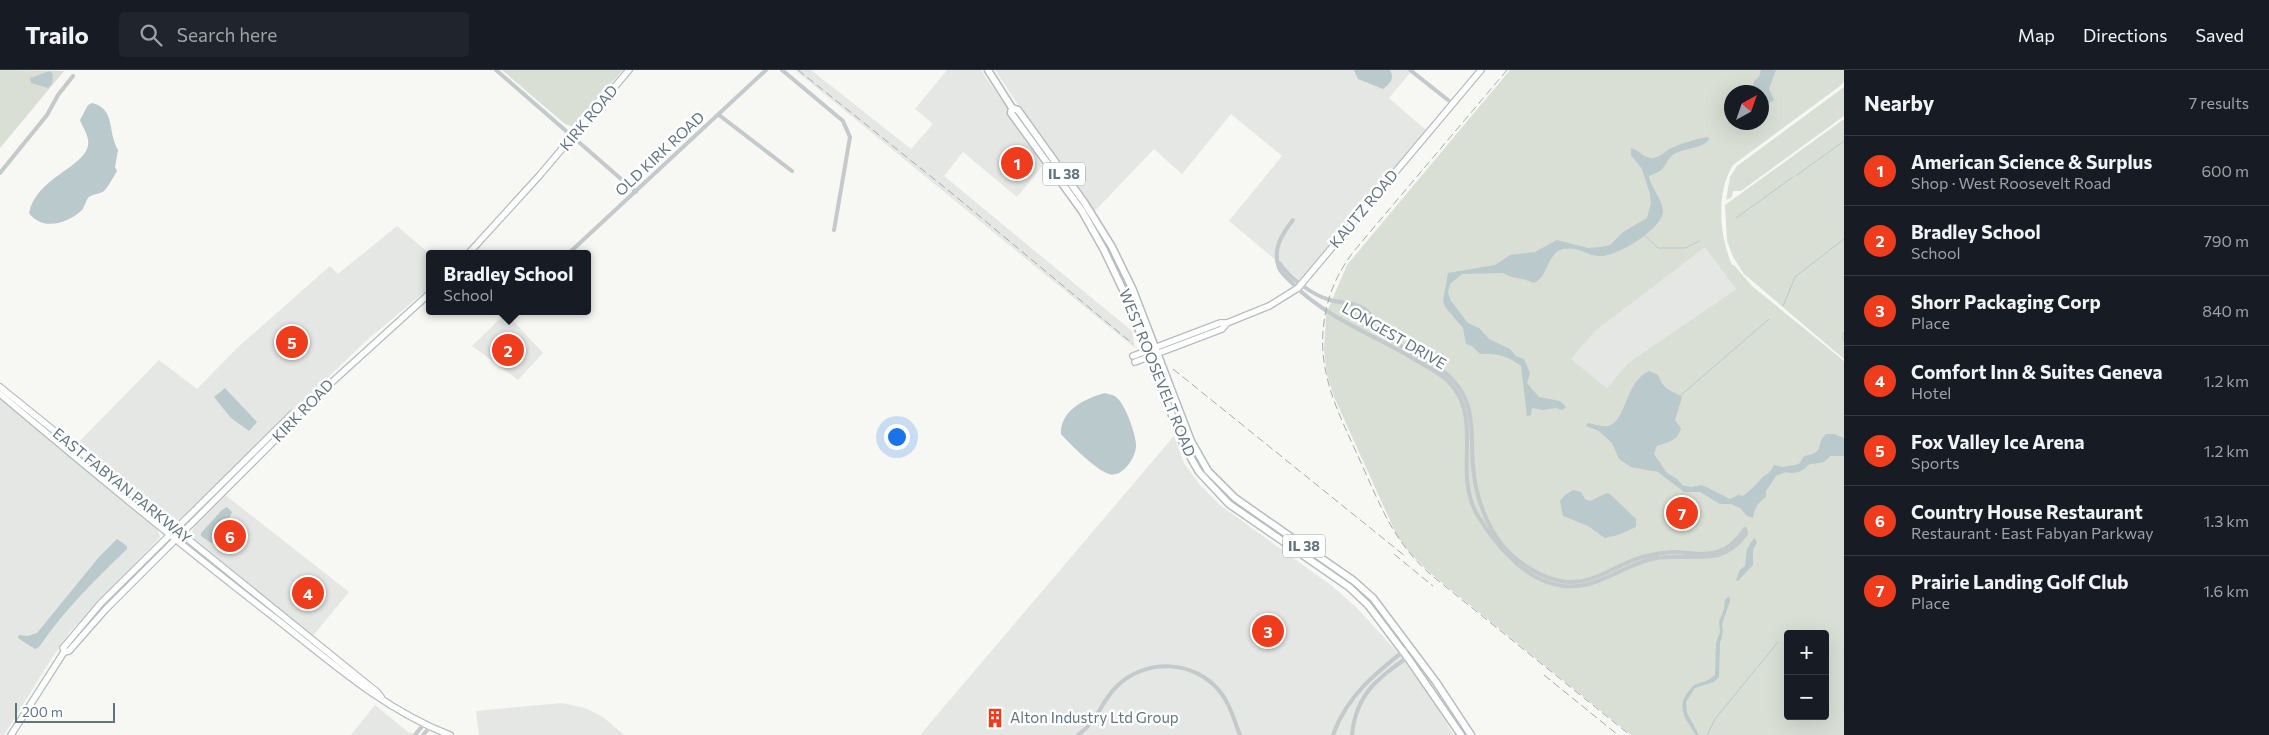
<!DOCTYPE html>
<meta charset="utf-8">
<style>
body{margin:0;font-family:Commissioner,sans-serif;background:#20242c;color:#f1f3f6}
.controls{position:absolute;right:15px;bottom:15px;display:grid;overflow:hidden;border-radius:5px;box-shadow:0 5px 20px #0002}
.controls button{width:45px;height:45px;display:grid;place-items:center;padding:0;border:0;border-bottom:1px solid #363941;background:#171b24;color:#f1f3f6;font:25px sans-serif}
.compass{position:absolute;left:1724px;top:15px;width:45px;height:45px;border-radius:50%;background:#171b24;box-shadow:0 5px 20px #0002;rotate:40deg}
.scale{position:absolute;left:15px;bottom:12px;width:100px;box-sizing:border-box;padding-left:5px;border:2px solid #607581;border-top:0;font-size:14px;line-height:18px;white-space:nowrap;color:#607581;-webkit-text-stroke:4px #fff;paint-order:stroke}
.you{position:absolute;left:896px;top:366px;width:18px;height:18px;margin:-12px;border:4px solid #fff;border-radius:50%;background:#1a73e8;box-shadow:0 0 0 8px #1a73e833}
.badge{display:grid;place-items:center;width:32px;height:32px;border-radius:50%;background:#ee3c1d;color:#fff;font-size:16px;font-weight:700}
.pin{position:absolute;translate:-50% -50%;border:2px solid #fff;box-shadow:0 1px 5px #0006}
.popup{position:absolute;left:426px;top:180px;width:165px;height:65px;box-sizing:border-box;display:grid;place-content:center;border-radius:5px;background:#171b24;filter:drop-shadow(0 1px 4px #0005);font-size:16px;white-space:nowrap;color:#9ea1a6}
.popup b{font-size:19px;color:#f1f3f6}
.popup::after{content:'';position:absolute;left:50%;top:100%;margin-left:-10px;border:10px solid transparent;border-top-color:#171b24}
.list{margin:0;padding:0;list-style:none}
h2{display:flex;justify-content:space-between;align-items:center;height:65px;margin:0;padding:0 20px;font-size:21px}
h2 small{font-size:16px;font-weight:400;color:#9ea1a6}
.list li{display:grid;grid-template-columns:32px 1fr auto;gap:15px;align-items:center;box-sizing:border-box;height:70px;padding:0 20px;border-top:1px solid #363941}
.list b{display:block;font-size:19px;white-space:nowrap}
.list p{margin:0;font-size:16px;white-space:nowrap;color:#9ea1a6}
.list em{font-size:16px;font-style:normal;color:#9ea1a6}
.icon{flex:none;width:28px;height:28px;fill:none;stroke:currentColor;stroke-width:2;stroke-linecap:round;stroke-linejoin:round}
.map{position:relative;flex:none;width:1844px;height:665px;overflow:hidden}
header{display:flex;align-items:center;gap:30px;box-sizing:border-box;height:70px;padding:0 25px;background:#171b24;border-bottom:1px solid #363941}
header strong{font-size:24px}
nav{display:flex;gap:28px;margin-inline-start:auto;font-size:18px}
.search{width:350px;height:45px;background:#20242c;display:flex;align-items:center;gap:12px;box-sizing:border-box;padding:0 18px;border-radius:5px;color:#9ea1a6;font-size:19px}
main{display:flex}
aside{flex:1;background:#171b24}
.map>svg:first-child{display:block}
.built{fill:#e5e7e5}
.green{fill:#d9dfd4;fill-rule:evenodd}
.water{fill:#bac9cb}
.lines{fill:none;stroke-linecap:round;stroke-linejoin:round}
.stream{stroke:#bac9cb;stroke-width:1}
.secondary-casing{stroke:#b6bcc0;stroke-width:8}
.primary-casing{stroke:#b7bcbf;stroke-width:9}
.street{stroke:#c4c9cc;stroke-width:4}
.secondary{stroke:#fff;stroke-width:5.5}
.primary{stroke:#fff;stroke-width:6}
.rail{stroke:#a4acb1;stroke-width:1;stroke-dasharray:8 4;stroke-linecap:butt}
.labels{text-anchor:middle;stroke-width:5;stroke-linejoin:round;paint-order:stroke}
.shield{fill:#fff;stroke:#909ea7;stroke-width:1}
.shield-label{font-size:14px;font-weight:bold;fill:#607581}
.street-label{font-size:15px;fill:#607581;stroke:#fff}
.poi-label{font-size:15px;fill:#607581;stroke:#fff;text-anchor:start}
</style>
<header>
<strong>Trailo</strong>
<div class="search"><svg class="icon" aria-label="search" viewBox="0 0 24 24"><circle cx="10" cy="10" r="6"/><path d="M15 15l6 6"/></svg>Search here</div>
<nav><a>Map</a><a>Directions</a><a>Saved</a></nav>
</header>
<main>
<div class="map">
<svg width="1844" height="665" viewBox="0 0 1844 665">
<rect width="100%" height="100%" fill="#f7f7f4"/>
<g class="built">
<polygon points="795,0 811,0 911,79 933,54 915,39 947,0 981,0 1044,94 1017,127 963,82 944,106 1132,261 1135,278"/>
<polygon points="995,0 1407,0 1410,3 1389,28 1427,61 1302,212 1229,151 1282,86 1231,44 1182,104 1154,79 1094,142 1040,68"/>
<polygon points="397,156 430,184 429,218 367,270 179,450 172,451 168,448 76,375 159,290 197,319 238,277 330,196 338,204"/>
<polygon points="1705,176 1736,219 1628,293 1607,318 1571,289 1595,261"/>
<polygon points="506,243 543,283 518,310 472,276"/>
<polygon points="0,328 157,459 160,467 69,563 50,591 4,665 0,665"/>
<polygon points="1174,366 1184,393 1200,415 1220,435 1332,516 1357,538 1413,599 1454,665 920,665"/>
<polygon points="224,424 349,522 312,567 194,469 192,462 194,456"/>
<polygon points="562,633 585,638 603,647 624,665 479,665 476,641"/>
<polygon points="375,635 408,662 417,665 351,665"/>
</g>
<g class="green">
<polygon points="0,0 64,1 0,78"/>
<polygon points="502,0 623,0 575,54 571,56 565,54"/>
<path d="M1510,0H1844V12L1840,16L1733,95C1715,124 1720,167 1732,195H1734L1752,216L1844,291V665H1631L1429,502L1410,483L1397,466L1335,329L1327,305L1324,281L1326,244L1347,195ZM1732,22H1762V52H1732ZM1705,177L1736,219L1628,293L1607,318L1571,289L1595,261ZM1788,564H1825V646H1788Z"/>
<polygon points="1844,17 1844,46 1741,121 1733,121 1732,127 1726,130 1730,107 1737,96"/>
<polygon points="1844,49 1844,289 1744,204 1733,187 1727,171 1725,135"/>
<path d="M1159,304H1161L1179,346L1211,408L1233,429L1294,472L1292,475C1263,455 1226,435 1205,406C1183,376 1172,339 1159,304Z"/>
</g>
<g class="water">
<path d="M1354,0H1390C1395,10 1390,13 1383,19L1358,9Z"/>
<polygon points="1761,0 1776,0 1769,19 1774,30 1766,35 1762,35 1762,22 1750,22 1755,10 1759,7"/>
<polygon points="50,1 53,4 52,14 48,18 31,13 30,8"/>
<path d="M92,33C116,39 107,61 118,80L115,97L117,101C114,106 108,117 104,121C100,124 93,124 89,127C85,131 85,137 81,141C66,154 42,161 29,143C36,108 83,98 88,76C90,67 83,58 80,50L88,35Z"/>
<path d="M1708,67L1709,70C1700,79 1686,78 1676,83C1669,86 1667,93 1663,98C1660,102 1653,104 1649,106C1650,116 1663,130 1663,141C1663,159 1616,187 1600,186C1587,186 1580,176 1563,179C1547,183 1548,207 1534,213C1524,208 1513,209 1503,203L1462,204L1450,214L1448,223L1451,231L1468,253L1479,258L1489,269L1510,279L1516,286L1524,289L1530,303L1527,313L1539,327L1560,331L1566,337L1562,340L1556,338L1543,340L1532,338L1531,345L1527,346L1521,296C1508,286 1496,283 1480,284L1472,276L1466,274L1463,258L1445,237L1443,231L1448,203L1495,195L1510,185L1535,182L1557,170L1588,178L1601,177L1610,175L1623,162L1647,148L1651,133L1650,124L1642,99L1631,85V78C1638,79 1643,88 1651,88C1660,88 1664,82 1671,78C1680,74 1699,68 1708,67Z"/>
<path d="M1649,301L1658,305C1664,321 1670,319 1682,327L1675,350L1681,358C1678,371 1668,372 1657,376L1654,384L1667,403L1677,409L1682,415L1690,417L1702,415L1730,429L1738,425L1743,426C1750,421 1755,415 1761,409C1768,402 1769,405 1774,395L1783,397L1799,394L1804,386C1827,382 1814,376 1826,364H1834L1844,368V386H1830C1824,395 1818,392 1808,395C1804,401 1794,405 1786,402L1776,406L1766,421V427C1758,432 1754,439 1753,448L1747,446L1740,438L1731,434H1720L1700,422H1684L1658,402L1631,397L1619,389L1612,373L1599,361L1586,356L1588,353C1594,354 1601,357 1608,356C1627,351 1624,313 1649,301Z"/>
<polygon points="225,318 257,352 249,361 231,348 214,327"/>
<path d="M1105,323C1108,324 1114,325 1116,327C1125,333 1137,367 1136,377C1135,389 1122,408 1109,404C1096,400 1070,374 1061,364C1060,340 1086,328 1105,323Z"/>
<polygon points="1573,420 1581,422 1585,429 1590,431 1607,423 1610,424 1636,449 1636,457 1618,465 1605,468 1588,456 1563,446 1560,431 1565,425"/>
<path d="M227,437L232,442C228,452 221,458 219,469L211,473L201,466V463L222,440Z"/>
<polygon points="1754,468 1757,472 1753,480 1753,495 1738,511 1736,510 1740,500 1745,496 1747,479"/>
<path d="M117,469L127,476V479C94,511 65,539 39,577L35,579L18,568L19,565L28,566L37,563L99,487Z"/>
<path d="M1729,526L1730,531L1722,554L1723,563L1720,573L1719,607L1714,612L1695,618L1686,632L1687,643L1699,665H1696C1686,650 1676,638 1688,622C1691,618 1693,615 1697,614C1704,611 1709,611 1715,605L1716,573L1720,562L1719,552L1724,539L1725,530Z"/>
</g>
<g class="lines">
<g class="stream">
<polyline points="1797,105 1844,71"/>
<polyline points="1736,148 1793,107"/>
<polyline points="1644,165 1658,178 1686,178 1699,171"/>
<polyline points="1783,236 1795,207 1844,169"/>
<polyline points="1844,262 1842,267 1844,271"/>
<polyline points="1680,326 1769,249"/>
<polyline points="1707,665 1715,649 1778,572"/>
</g>
<defs>
<g id="secondary">
<polyline points="468,184 539,106 629,0"/>
<polyline points="1133,286 1220,253 1227,253"/>
<polyline points="1135,292 1222,259 1227,253 1269,236 1298,218 1481,0"/>
<polyline points="0,317 377,622 381,627"/>
<path d="M0,324C90,400 182,476 275,548C330,591 384,640 450,665"/>
<polyline points="64,582 69,581 105,540 296,349 298,343 429,224"/>
<polyline points="11,665 64,582 63,578 101,533 292,344 298,343"/>
</g>
<g id="primary">
<polyline points="988,0 1012,38 1018,40 1084,132 1112,177 1133,220 1191,371 1208,401 1235,428 1354,511 1373,528 1436,612 1471,665"/>
<polyline points="1012,38 1011,43 1082,141 1104,180 1124,222 1184,376 1199,402 1229,434 1349,517 1368,535 1408,588 1461,665"/>
</g>
</defs>
<use href="#secondary" class="secondary-casing"/>
<use href="#primary" class="primary-casing"/>
<g class="street">
<polyline points="496,0 636,122"/>
<polyline points="782,0 843,51 850,67 834,160"/>
<polyline points="1410,0 1453,34"/>
<polyline points="719,45 792,101"/>
<polyline points="0,103 47,45 58,25 73,6"/>
<path d="M1293,150C1282,164 1272,179 1279,198C1282,205 1289,209 1294,215C1327,248 1372,264 1412,288C1424,295 1437,301 1447,310C1486,347 1451,402 1478,446C1501,483 1539,527 1589,514C1612,508 1632,492 1656,488C1691,483 1722,498 1746,464L1745,459"/>
<polyline points="568,184 766,0"/>
<path d="M1279,193C1290,208 1312,225 1330,230C1341,233 1353,232 1363,238C1376,247 1382,261 1394,271C1412,286 1437,293 1453,310C1477,336 1470,365 1473,396C1475,423 1485,454 1503,476C1519,494 1543,510 1568,512C1596,514 1619,492 1646,486C1655,484 1665,482 1676,482C1689,483 1703,486 1717,482C1729,479 1738,469 1745,459"/>
<polyline points="495,241 501,244 506,241"/>
<polyline points="415,665 424,654"/>
<polyline points="423,665 430,657"/>
<path d="M1078,665C1099,650 1100,633 1116,617C1145,588 1195,589 1221,623C1231,635 1234,651 1240,665"/>
<path d="M1333,665C1347,625 1378,601 1410,576"/>
<path d="M1352,665C1356,624 1377,609 1408,587"/>
</g>
<use href="#secondary" class="secondary"/>
<use href="#primary" class="primary"/>
<g class="rail">
<polyline points="798,0 954,125 1133,274"/>
<path d="M1507,0L1354,181C1341,198 1332,215 1327,236C1312,297 1338,341 1362,395C1381,437 1394,472 1430,504L1630,665"/>
<polyline points="1173,299 1405,486"/>
<polyline points="1394,484 1433,516"/>
<polyline points="1544,605 1618,665"/>
</g>
</g>
<defs>
<symbol id="building-bare" viewBox="-9 -9 18 18"><path d="M-4-6H4V6H1V3H-1V6H-4ZM-2.5-4.3h1.7v1.8h-1.7ZM.8-4.3h1.7v1.8H.8ZM-2.5-1h1.7V.8h-1.7ZM.8-1h1.7V.8H.8Z" fill="#ee3c1d" stroke="#fff" stroke-width="2.5" paint-order="stroke"/></symbol>
</defs>
<g fill-rule="evenodd">
<use href="#building-bare" x="981" y="634" width="28" height="28"/>
</g>
<g class="labels">
<g class="shield">
<rect x="1043" y="92.5" width="42" height="23" rx="4"/>
<rect x="1283" y="464.5" width="42" height="23" rx="4"/>
</g>
<g class="shield-label">
<text x="1064" y="109">IL 38</text>
<text x="1304" y="481">IL 38</text>
</g>
<g class="street-label">
<text transform="translate(589 48) rotate(-50)" y="5">KIRK ROAD</text>
<text transform="translate(660 84) rotate(-43)" y="5">OLD KIRK ROAD</text>
<text transform="translate(1364 139) rotate(-50)" y="5">KAUTZ ROAD</text>
<text transform="translate(1394 266) rotate(30)" y="5">LONGEST DRIVE</text>
<text transform="translate(1157 303) rotate(68)" y="5">WEST ROOSEVELT ROAD</text>
<text transform="translate(303 341) rotate(-46)" y="5">KIRK ROAD</text>
<text transform="translate(122 416) rotate(39)" y="5">EAST FABYAN PARKWAY</text>
</g>
<g class="poi-label">
<text x="1010" y="653">Alton Industry Ltd Group</text>
</g>
</g>
</svg>
<div class="controls">
<button>+</button>
<button>−</button>
</div>
<svg class="compass" viewBox="-18 -18 36 36"><path d="M0-13l5 13h-10z" fill="#e53935"/><path d="M0 13l5-13h-10z" fill="#9ea1a6"/></svg>
<div class="scale">200 m</div>
<div class="you"></div>
<div class="pin badge" style="left:1017px;top:93px">1</div>
<div class="pin badge" style="left:508px;top:280px">2</div>
<div class="popup"><b>Bradley School</b>School</div>
<div class="pin badge" style="left:1268px;top:561px">3</div>
<div class="pin badge" style="left:308px;top:523px">4</div>
<div class="pin badge" style="left:292px;top:272px">5</div>
<div class="pin badge" style="left:230px;top:466px">6</div>
<div class="pin badge" style="left:1682px;top:443px">7</div>
</div>
<aside>
<h2>Nearby<small>7 results</small></h2>
<ul class="list">
<li><span class="badge">1</span><div><b>American Science &amp; Surplus</b><p>Shop · West Roosevelt Road</p></div><em>600 m</em></li>
<li><span class="badge">2</span><div><b>Bradley School</b><p>School</p></div><em>790 m</em></li>
<li><span class="badge">3</span><div><b>Shorr Packaging Corp</b><p>Place</p></div><em>840 m</em></li>
<li><span class="badge">4</span><div><b>Comfort Inn &amp; Suites Geneva</b><p>Hotel</p></div><em>1.2 km</em></li>
<li><span class="badge">5</span><div><b>Fox Valley Ice Arena</b><p>Sports</p></div><em>1.2 km</em></li>
<li><span class="badge">6</span><div><b>Country House Restaurant</b><p>Restaurant · East Fabyan Parkway</p></div><em>1.3 km</em></li>
<li><span class="badge">7</span><div><b>Prairie Landing Golf Club</b><p>Place</p></div><em>1.6 km</em></li>
</ul>
</aside>
</main>
